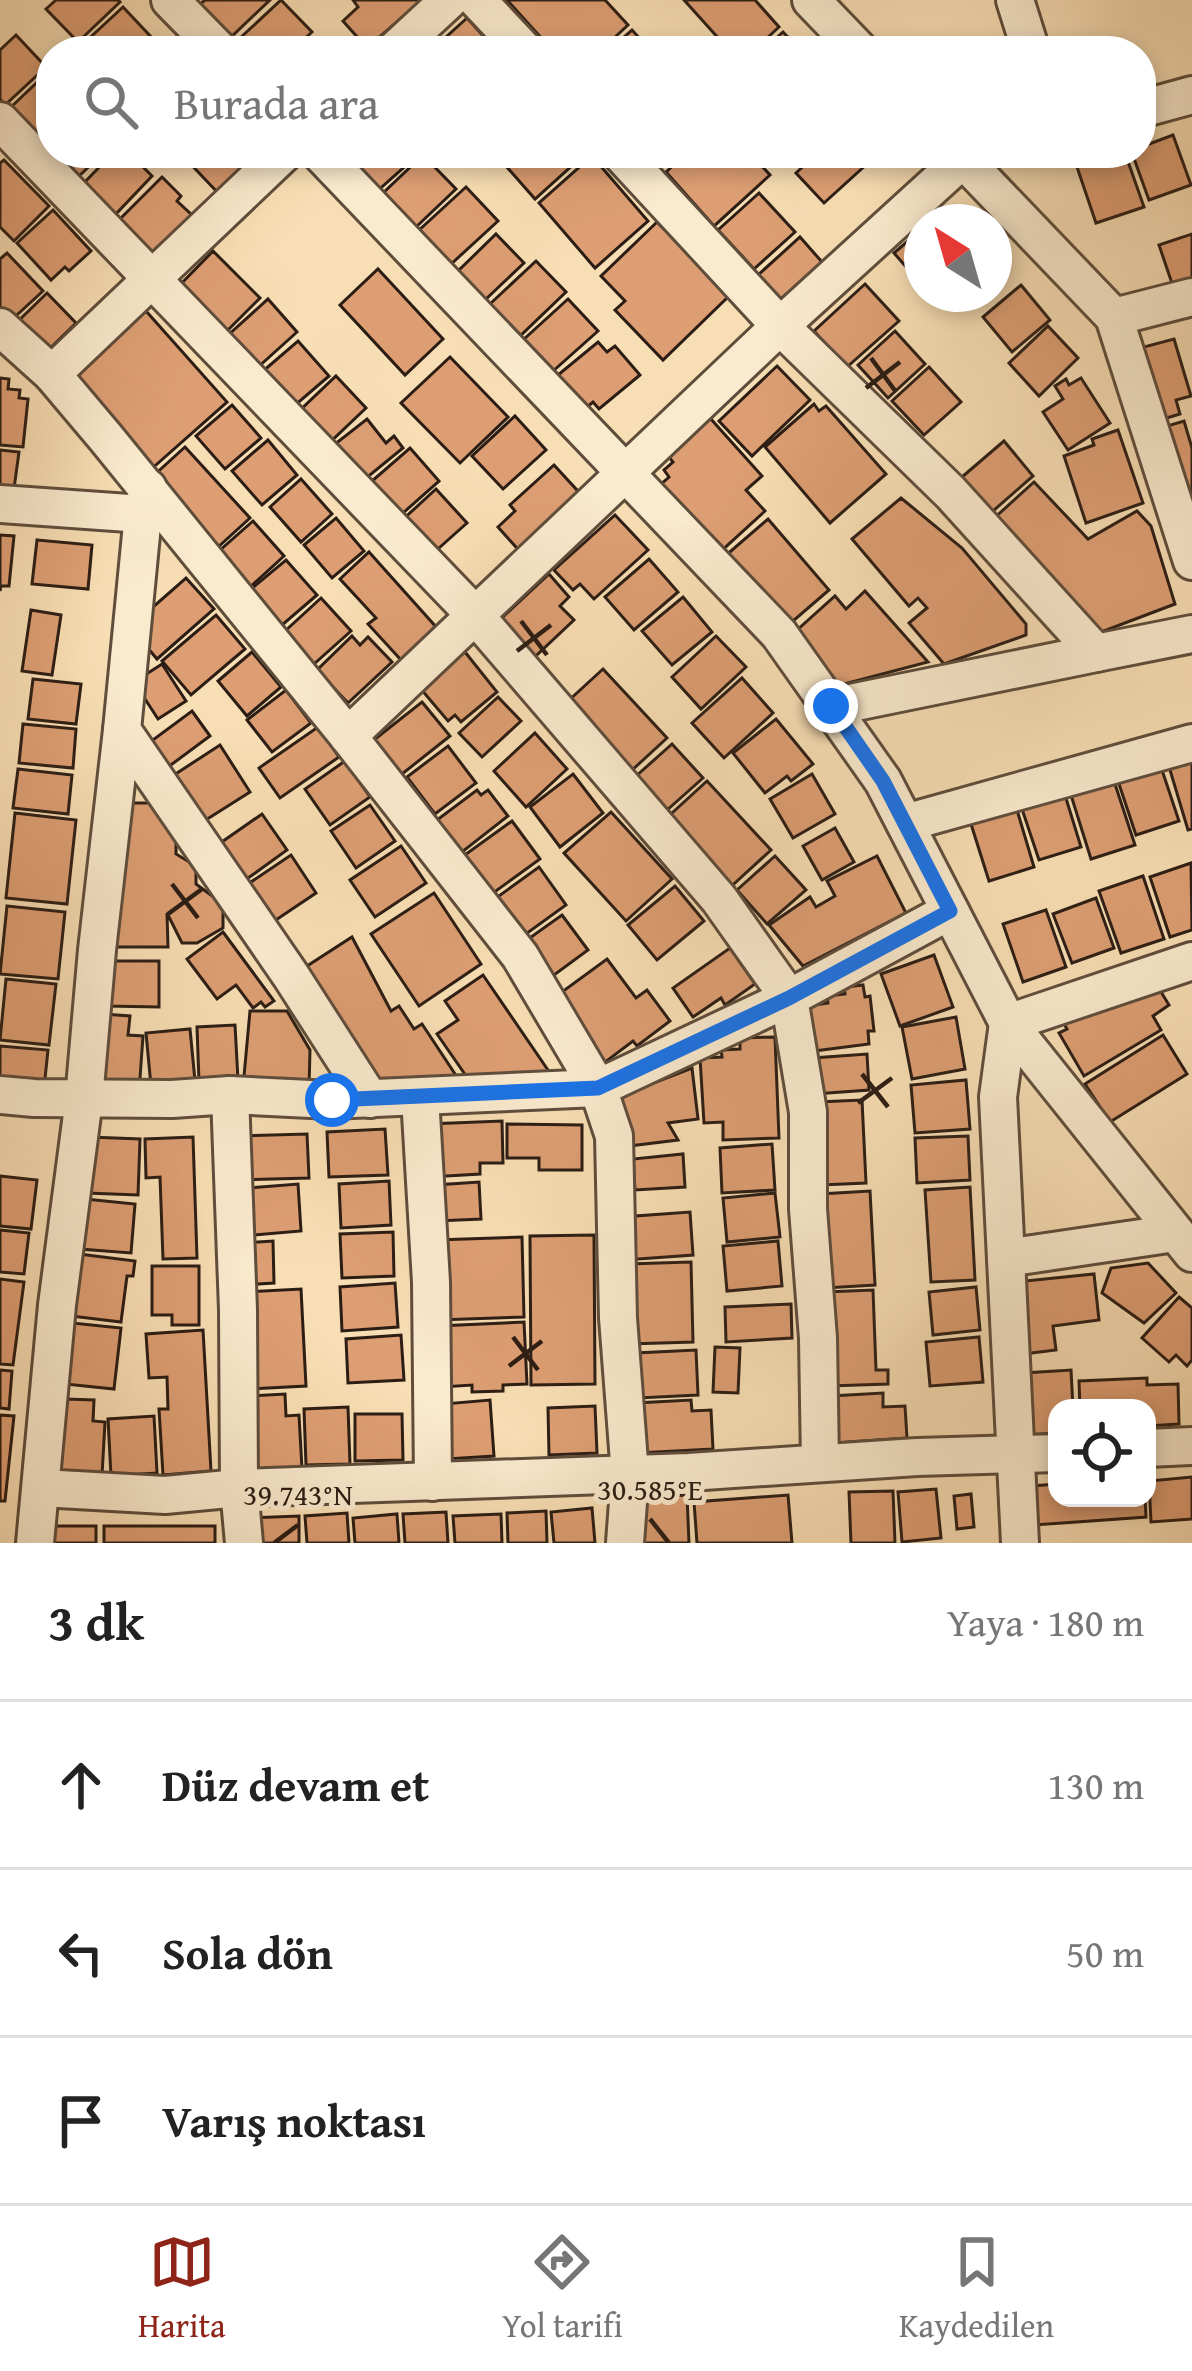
<!DOCTYPE html>
<html lang="tr">
<meta charset="utf-8">
<style>
body{margin:0;font-family:"Gentium Book Plus",serif;background:#f6f6f6;color:#222}
.controls{position:absolute;right:36px;bottom:36px;display:grid;overflow:hidden;border-radius:24px;box-shadow:0 6px 18px #0003}
.controls button{width:108px;height:108px;display:grid;place-items:center;padding:0;border:0;border-bottom:3px solid #e0e0e0;background:#fff;color:#222;font:60px sans-serif}
.compass{position:absolute;left:904px;top:204px;width:108px;height:108px;border-radius:50%;background:#fff;box-shadow:0 6px 18px #0003;rotate:323deg}
.stop{position:absolute;width:36px;height:36px;margin:-27px;border:9px solid #1a73e8;border-radius:50%;background:#fff}
.stop.end{background:#1a73e8;border-color:#fff;box-shadow:0 3px 12px #0008}
.list{margin:0;padding:0;list-style:none}
h2{display:flex;justify-content:space-between;align-items:center;height:156px;margin:0;padding:0 48px;font-size:51px}
h2 small{font-size:39px;font-weight:400;color:#767676}
.list li{display:grid;grid-template-columns:78px 1fr auto;gap:36px;align-items:center;box-sizing:border-box;height:168px;padding:0 48px;border-top:3px solid #e0e0e0}
.list b{display:block;font-size:45px;white-space:nowrap}
.list em{font-size:39px;font-style:normal;color:#767676}
.icon{flex:none;width:66px;height:66px;fill:none;stroke:currentColor;stroke-width:2;stroke-linecap:round;stroke-linejoin:round}
.map{position:relative;flex:none;width:1192px;height:1543px;overflow:hidden}
.search{position:absolute;background:#fff;box-shadow:0 6px 18px #0003;left:36px;right:36px;top:36px;height:132px;display:flex;align-items:center;gap:30px;box-sizing:border-box;padding:0 42px;border-radius:48px;color:#767676;font-size:45px}
.sheet{height:660px;background:#fff}
nav{display:flex;justify-content:space-around;align-items:center;box-sizing:border-box;height:168px;border-top:3px solid #e0e0e0;background:#fff;font-size:33px;color:#767676}
nav a{display:grid;justify-items:center;gap:6px}
nav .on{color:#8f2418}
.map>svg:first-child{display:block}
.building{fill:#dd9e73;stroke:#2c1d14;stroke-width:3}
.lines{fill:none;stroke-linecap:round;stroke-linejoin:round}
.street-casing{stroke:#5f4d3c;stroke-width:42}
.street{stroke:#faeace;stroke-width:36}
.route{stroke:#1a73e8;stroke-width:15}
.ticks{fill:none;stroke:#2c1d14;stroke-width:4.5}
.ticks-label{font-size:30px;text-anchor:middle;fill:#2c1d14;stroke:#faeace;stroke-width:10;stroke-linejoin:round;paint-order:stroke}
</style>
<div class="map">
<svg width="1192" height="1543" viewBox="0 0 1192 1543">
<rect width="100%" height="100%" fill="#f8deb4"/>
<filter id="stains"><feTurbulence type="fractalNoise" baseFrequency=".00167" numOctaves="4"/><feColorMatrix values="0 0 0 0 .2 0 0 0 0 .09 0 0 0 0 .02 0 0 0 .5 -.17"/></filter>
<radialGradient id="worn" r=".72"><stop offset=".6" stop-color="#630" stop-opacity="0"/><stop offset="1" stop-color="#630" stop-opacity=".3"/></radialGradient>
<g class="building">
<polygon points="56,0 118,0 120,2 78,42 46,9"/>
<polygon points="205,0 270,0 230,38 199,5"/>
<polygon points="281,0 312,32 291,51 249,51 238,40"/>
<polygon points="422,0 367,48 343,21 358,7 353,0"/>
<polygon points="507,0 605,0 628,25 600,51 553,51"/>
<polygon points="684,0 755,0 779,27 753,51 730,51"/>
<polygon points="123,7 154,40 142,51 85,51 81,46"/>
<polygon points="467,18 497,51 438,51 435,47"/>
<polygon points="632,30 651,51 608,51"/>
<polygon points="783,32 801,51 762,51"/>
<polygon points="16,35 46,67 5,105 0,99 0,50"/>
<polygon points="49,71 51,136 42,145 9,109"/>
<polygon points="1173,135 1191,185 1149,200 1132,153 1141,153 1141,147"/>
<polygon points="51,153 103,153 76,179"/>
<polygon points="113,153 129,153 152,176 113,217 81,186"/>
<polygon points="186,153 262,153 219,194 183,156"/>
<polygon points="337,153 406,153 412,160 374,194"/>
<polygon points="503,153 586,153 535,199 498,157"/>
<polygon points="687,153 750,153 770,175 714,226 666,172"/>
<polygon points="810,153 879,153 824,203 796,173 813,157"/>
<polygon points="1118,153 1125,153 1144,207 1096,223 1077,167"/>
<polygon points="423,155 456,189 415,228 382,194"/>
<polygon points="592,156 648,221 595,268 539,203"/>
<polygon points="4,160 49,206 14,241 0,227 0,163"/>
<polygon points="162,177 181,196 177,201 192,215 151,256 117,222"/>
<polygon points="466,187 498,221 449,266 417,232"/>
<polygon points="759,193 795,232 754,269 718,230"/>
<polygon points="53,210 91,251 69,271 65,267 51,280 17,243"/>
<polygon points="657,222 729,296 663,360 615,310 625,301 601,276"/>
<polygon points="922,229 922,270 914,276 894,253"/>
<polygon points="496,234 524,263 485,300 457,272"/>
<polygon points="1192,234 1192,296 1178,301 1159,245"/>
<polygon points="800,237 822,262 781,299 758,275"/>
<polygon points="213,251 260,298 224,334 177,288"/>
<polygon points="7,253 43,291 7,324 0,317 0,259"/>
<polygon points="536,261 566,292 520,336 490,304"/>
<polygon points="378,269 443,339 405,375 340,305"/>
<polygon points="865,284 899,321 847,367 814,331"/>
<polygon points="1021,285 1050,320 1012,352 983,317"/>
<polygon points="47,293 76,323 40,358 11,328"/>
<polygon points="268,299 297,332 256,369 226,337"/>
<polygon points="568,299 598,331 552,372 523,340"/>
<polygon points="146,311 227,402 148,472 67,381"/>
<polygon points="1048,326 1078,358 1039,396 1009,363"/>
<polygon points="895,331 925,364 888,398 858,365"/>
<polygon points="1174,339 1191,396 1176,400 1180,414 1160,420 1140,348"/>
<polygon points="298,341 329,376 293,407 262,372"/>
<polygon points="598,342 607,352 615,346 640,375 599,409 593,402 586,408 558,375"/>
<polygon points="450,357 508,417 460,463 401,403"/>
<polygon points="777,366 810,400 752,456 719,421"/>
<polygon points="929,367 961,402 924,435 892,401"/>
<polygon points="336,376 366,408 326,446 296,414"/>
<polygon points="0,378 9,379 8,389 20,390 19,398 28,399 23,447 0,445"/>
<polygon points="1081,378 1110,423 1068,450 1043,412 1063,399 1055,386 1066,379 1069,385"/>
<polygon points="814,404 819,411 826,406 886,474 830,523 765,447"/>
<polygon points="232,405 261,438 225,469 196,436"/>
<polygon points="515,416 546,450 503,489 472,456"/>
<polygon points="710,418 762,476 746,490 765,511 720,552 660,485 669,477 664,470 673,462 668,456"/>
<polygon points="367,419 386,443 394,436 403,448 359,484 330,448"/>
<polygon points="1184,421 1192,448 1192,504 1157,429"/>
<polygon points="1118,430 1143,503 1086,523 1064,456 1094,445 1092,439"/>
<polygon points="268,440 297,475 262,505 232,471"/>
<polygon points="1004,441 1033,476 985,518 955,483"/>
<polygon points="185,447 250,518 217,548 152,477"/>
<polygon points="410,448 439,481 394,521 364,488"/>
<polygon points="0,450 19,452 13,496 0,495"/>
<polygon points="554,465 587,501 524,556 498,527 515,511 510,505"/>
<polygon points="301,479 332,514 301,542 270,507"/>
<polygon points="1034,482 1088,539 1137,511 1151,526 1175,604 1096,634 991,521"/>
<polygon points="436,489 467,523 430,556 399,523"/>
<polygon points="901,498 962,548 1026,624 1026,635 944,664 909,623 927,608 918,598 909,606 852,539"/>
<polygon points="615,515 648,550 594,599 580,584 573,590 554,570"/>
<polygon points="336,518 364,551 332,578 304,545"/>
<polygon points="768,519 829,590 785,628 724,557"/>
<polygon points="253,521 284,556 249,588 218,552"/>
<polygon points="0,535 14,536 9,586 1,586 0,591"/>
<polygon points="37,540 92,545 88,589 32,584"/>
<polygon points="369,552 437,628 401,660 368,624 376,618 340,579"/>
<polygon points="649,559 678,592 634,630 605,597"/>
<polygon points="286,560 317,595 281,626 250,590"/>
<polygon points="549,574 569,597 560,606 574,620 525,666 491,628"/>
<polygon points="186,578 214,609 157,659 136,634 137,621"/>
<polygon points="865,591 928,662 829,688 786,640 835,596 846,609"/>
<polygon points="683,597 712,632 672,665 642,631"/>
<polygon points="321,598 351,631 314,664 284,632"/>
<polygon points="31,610 61,615 52,675 22,671"/>
<polygon points="216,615 245,649 191,695 162,661"/>
<polygon points="352,636 360,645 368,637 392,662 348,703 317,670"/>
<polygon points="716,636 746,667 701,709 672,677"/>
<polygon points="252,652 281,687 247,716 218,681"/>
<polygon points="465,652 497,692 461,722 455,715 448,721 420,688"/>
<polygon points="162,664 186,701 158,719 134,682"/>
<polygon points="603,669 667,738 630,772 566,703"/>
<polygon points="742,678 773,713 724,758 692,723"/>
<polygon points="33,679 81,684 76,724 28,719"/>
<polygon points="286,690 311,723 272,752 247,720"/>
<polygon points="498,697 521,721 482,757 459,733"/>
<polygon points="422,702 450,736 397,778 370,743"/>
<polygon points="192,711 210,736 160,773 142,748"/>
<polygon points="776,719 813,764 791,781 787,776 765,793 733,753"/>
<polygon points="23,724 76,729 73,768 19,763"/>
<polygon points="318,727 339,757 280,798 259,768"/>
<polygon points="535,733 567,769 526,807 494,771"/>
<polygon points="672,744 703,778 666,811 635,777"/>
<polygon points="220,745 250,792 201,823 171,777"/>
<polygon points="448,746 476,783 435,814 407,777"/>
<polygon points="1192,752 1192,829 1188,830 1167,760"/>
<polygon points="345,761 370,797 330,825 305,789"/>
<polygon points="1161,767 1179,821 1136,835 1118,781"/>
<polygon points="18,769 72,775 68,814 13,808"/>
<polygon points="573,774 603,813 560,847 530,807"/>
<polygon points="812,774 835,814 793,838 770,799"/>
<polygon points="1113,778 1135,845 1091,859 1070,792"/>
<polygon points="707,781 771,850 724,893 660,824"/>
<polygon points="477,790 481,795 488,790 508,816 462,852 437,820"/>
<polygon points="1065,795 1081,847 1039,860 1022,809"/>
<polygon points="120,803 152,803 176,833 176,854 196,866 196,884 223,904 223,928 197,943 182,943 167,913 168,947 111,947"/>
<polygon points="370,805 395,841 356,868 331,831"/>
<polygon points="1017,810 1034,867 989,881 971,824"/>
<polygon points="611,812 672,879 626,921 564,853"/>
<polygon points="15,813 76,820 67,904 6,898"/>
<polygon points="262,814 287,850 244,881 219,844"/>
<polygon points="512,821 540,859 489,896 462,857"/>
<polygon points="835,828 854,862 822,880 803,846"/>
<polygon points="401,846 426,883 375,917 350,880"/>
<polygon points="291,855 316,893 270,924 245,886"/>
<polygon points="775,856 806,890 767,924 737,890"/>
<polygon points="877,856 906,913 803,966 769,925 810,897 816,907 835,896 827,881"/>
<polygon points="1191,863 1192,930 1170,937 1150,877"/>
<polygon points="539,867 566,905 519,939 492,901"/>
<polygon points="1143,876 1164,939 1121,953 1099,891"/>
<polygon points="675,886 704,921 657,960 628,925"/>
<polygon points="434,893 481,964 419,1006 371,934"/>
<polygon points="1096,898 1114,948 1072,963 1053,914"/>
<polygon points="7,906 65,912 58,979 0,974"/>
<polygon points="1046,910 1066,967 1023,982 1003,924"/>
<polygon points="562,915 588,950 550,978 524,942"/>
<polygon points="223,932 274,1001 265,1007 261,1002 253,1008 236,985 217,999 187,959"/>
<polygon points="352,937 391,1011 399,1006 414,1029 422,1024 459,1080 381,1087 304,968"/>
<polygon points="730,948 755,984 725,1005 721,998 693,1017 673,988"/>
<polygon points="934,955 953,1007 900,1026 881,974"/>
<polygon points="607,959 636,998 647,990 670,1021 637,1046 633,1041 600,1066 551,1000"/>
<polygon points="105,961 159,961 159,1007 105,1006"/>
<polygon points="483,975 550,1073 471,1083 437,1034 458,1020 445,1001"/>
<polygon points="6,979 56,984 49,1045 0,1040"/>
<polygon points="1155,982 1169,1005 1153,1016 1161,1030 1084,1076 1059,1033 1067,1029 1062,1020"/>
<polygon points="863,985 865,997 870,996 874,1031 868,1031 869,1044 814,1051 808,1006 828,1003 827,996 845,994 844,987"/>
<polygon points="250,1011 287,1011 310,1050 309,1088 243,1087"/>
<polygon points="103,1014 130,1016 128,1035 143,1036 139,1092 97,1089"/>
<polygon points="956,1017 965,1069 912,1079 902,1027"/>
<polygon points="235,1025 238,1080 199,1082 197,1027"/>
<polygon points="190,1029 195,1081 151,1086 146,1033"/>
<polygon points="1163,1035 1187,1074 1110,1122 1085,1084"/>
<polygon points="775,1037 779,1138 723,1140 723,1122 704,1123 700,1058 722,1057 721,1050 740,1049 740,1038"/>
<polygon points="0,1046 48,1050 44,1088 0,1084"/>
<polygon points="867,1054 869,1090 815,1094 813,1058"/>
<polygon points="692,1068 698,1119 668,1123 678,1140 621,1147 615,1098"/>
<polygon points="966,1080 970,1129 915,1133 911,1085"/>
<polygon points="862,1100 866,1183 821,1185 818,1102"/>
<polygon points="502,1121 503,1163 480,1163 480,1174 430,1177 428,1124"/>
<polygon points="507,1124 582,1125 582,1170 539,1170 539,1158 507,1158"/>
<polygon points="385,1129 388,1175 329,1177 327,1132"/>
<polygon points="307,1134 309,1178 236,1180 235,1136"/>
<polygon points="968,1136 970,1180 917,1183 915,1138"/>
<polygon points="89,1137 140,1139 138,1195 87,1193"/>
<polygon points="193,1137 197,1258 163,1259 160,1177 146,1178 145,1139"/>
<polygon points="772,1144 775,1190 722,1193 720,1148"/>
<polygon points="683,1154 685,1187 635,1190 633,1159"/>
<polygon points="0,1176 37,1180 31,1229 0,1226"/>
<polygon points="389,1181 391,1225 341,1228 339,1184"/>
<polygon points="479,1182 481,1219 437,1221 435,1185"/>
<polygon points="298,1184 301,1231 241,1236 237,1189"/>
<polygon points="970,1187 975,1280 931,1282 925,1190"/>
<polygon points="870,1191 875,1285 825,1288 820,1194"/>
<polygon points="775,1193 780,1237 727,1242 723,1198"/>
<polygon points="85,1199 135,1204 131,1253 80,1249"/>
<polygon points="690,1212 693,1255 625,1260 622,1217"/>
<polygon points="0,1230 29,1233 24,1274 0,1272"/>
<polygon points="393,1232 394,1276 342,1278 340,1234"/>
<polygon points="594,1235 595,1384 531,1385 530,1236"/>
<polygon points="522,1237 524,1317 438,1320 436,1240"/>
<polygon points="273,1241 274,1283 243,1285 241,1243"/>
<polygon points="778,1241 782,1286 727,1291 723,1246"/>
<polygon points="79,1254 135,1261 133,1276 127,1276 121,1322 71,1316"/>
<polygon points="691,1262 693,1342 629,1344 627,1264"/>
<polygon points="1148,1263 1176,1293 1144,1323 1102,1293 1111,1268"/>
<polygon points="152,1266 199,1266 199,1325 172,1325 172,1315 152,1315"/>
<polygon points="1094,1274 1099,1320 1053,1326 1056,1350 1023,1354 1015,1282"/>
<polygon points="0,1279 24,1282 13,1365 0,1364"/>
<polygon points="395,1283 398,1327 342,1331 340,1287"/>
<polygon points="976,1287 980,1330 933,1335 929,1292"/>
<polygon points="301,1289 306,1386 248,1389 243,1292"/>
<polygon points="873,1290 876,1370 888,1370 888,1384 829,1386 825,1292"/>
<polygon points="1179,1297 1192,1308 1192,1360 1187,1366 1176,1355 1169,1362 1142,1338"/>
<polygon points="791,1304 792,1338 726,1342 725,1307"/>
<polygon points="524,1322 527,1384 503,1385 503,1391 472,1392 472,1385 442,1387 438,1326"/>
<polygon points="72,1323 121,1328 114,1389 65,1384"/>
<polygon points="203,1330 211,1471 163,1475 159,1409 168,1409 167,1377 149,1378 146,1334"/>
<polygon points="401,1335 404,1380 348,1383 346,1339"/>
<polygon points="979,1337 983,1382 930,1386 926,1342"/>
<polygon points="715,1347 740,1348 738,1393 713,1392"/>
<polygon points="696,1350 698,1395 638,1398 636,1353"/>
<polygon points="0,1370 12,1371 9,1409 0,1408"/>
<polygon points="1071,1370 1073,1408 1057,1408 1057,1433 1027,1435 1024,1373"/>
<polygon points="1147,1378 1147,1385 1178,1384 1179,1424 1147,1426 1147,1408 1080,1408 1079,1381"/>
<polygon points="883,1393 883,1407 905,1406 907,1438 834,1443 831,1396"/>
<polygon points="285,1394 286,1416 299,1415 302,1469 252,1472 248,1396"/>
<polygon points="65,1399 94,1400 93,1421 105,1422 102,1476 61,1474"/>
<polygon points="490,1400 494,1456 447,1459 443,1404"/>
<polygon points="691,1400 692,1411 711,1410 713,1449 638,1453 636,1403"/>
<polygon points="595,1406 597,1453 549,1455 548,1408"/>
<polygon points="348,1407 350,1464 306,1465 304,1409"/>
<polygon points="355,1414 402,1414 403,1460 355,1461"/>
<polygon points="0,1415 14,1416 5,1501 0,1501"/>
<polygon points="154,1416 157,1473 111,1476 108,1419"/>
<polygon points="1192,1477 1192,1519 1151,1522 1149,1481"/>
<polygon points="1057,1484 1057,1498 1145,1498 1146,1517 1034,1525 1031,1486"/>
<polygon points="936,1489 941,1538 902,1542 898,1492"/>
<polygon points="893,1491 895,1543 851,1543 849,1492"/>
<polygon points="971,1494 974,1527 957,1529 954,1496"/>
<polygon points="687,1495 689,1543 634,1543 632,1498"/>
<polygon points="788,1495 792,1543 697,1543 694,1502"/>
<polygon points="592,1508 595,1543 554,1543 551,1512"/>
<polygon points="546,1511 547,1543 508,1543 507,1513"/>
<polygon points="446,1512 448,1543 405,1543 403,1514"/>
<polygon points="347,1513 349,1543 307,1543 305,1516"/>
<polygon points="397,1514 399,1543 355,1543 353,1518"/>
<polygon points="501,1514 502,1543 455,1543 453,1516"/>
<polygon points="299,1516 299,1543 251,1543 250,1518"/>
<rect x="49" y="1526" width="47" height="17"/>
<rect x="104" y="1526" width="111" height="17"/>
</g>
<g class="lines">
<defs>
<g id="street">
<polyline points="170,0 220,51"/>
<polyline points="477,0 525,51"/>
<polyline points="811,0 860,51"/>
<polyline points="1015,0 1031,51"/>
<polyline points="394,51 449,0"/>
<polyline points="1141,109 1192,95"/>
<polyline points="0,121 474,614 719,899 789,998 808,1112 808,1209 818,1338 820,1463"/>
<polyline points="320,153 779,634 883,781 1008,1023 1192,1253"/>
<polyline points="620,153 780,326 951,493 1096,653 1192,634"/>
<polyline points="957,153 1114,317 1192,561"/>
<polyline points="1114,317 1192,297"/>
<polyline points="0,327 52,374 106,438 348,736 520,956 598,1088 614,1136 618,1318 630,1475 625,1543"/>
<polyline points="52,374 284,153"/>
<polyline points="148,488 143,514 122,730 291,976 370,1099"/>
<polyline points="0,504 143,514"/>
<polyline points="831,707 1096,653"/>
<polyline points="348,736 780,326 963,159 984,153"/>
<polyline points="905,823 1192,743"/>
<polyline points="0,1095 34,1098 172,1099 230,1095 331,1100 598,1088 789,998 950,911"/>
<polyline points="230,1095 238,1310 239,1488 244,1543"/>
<polyline points="420,1097 431,1282 433,1482"/>
<polyline points="1006,1258 1175,1233"/>
<polyline points="1147,1448 1192,1446"/>
<polyline points="41,1488 165,1495 239,1488 689,1472 917,1457 1057,1453"/>
<polyline points="35,1543 57,1305 84,1099 97,950 122,730"/>
<polyline points="1020,1543 998,1097 1008,1023 1192,961"/>
</g>
</defs>
<use href="#street" class="street-casing"/>
<use href="#street" class="street"/>
</g>
<g class="lines">
<polyline class="route" points="332,1100 598,1088 789,998 950,911 883,781 831,706"/>
</g>
<path class="ticks" d="M871,358L896,392M866,388L900,362M521,621L547,655M517,651L551,625M172,884L198,918M168,914L202,889M862,1074L888,1107M858,1103L892,1078M513,1337L538,1370M509,1366L542,1341M650,1519L669,1543M274,1543L298,1525"/>
<g class="ticks-label">
<text x="650" y="1500">30.585°E</text>
<text x="298" y="1505">39.743°N</text>
</g>
<rect width="100%" height="100%" filter="url(#stains)"/>
<rect width="100%" height="100%" fill="url(#worn)"/>
</svg>
<div class="controls">
<button><svg class="icon" aria-label="locate" viewBox="0 0 24 24"><circle cx="12" cy="12" r="6"/><path d="M12 2v4M12 18v4M2 12h4M18 12h4"/></svg></button>
</div>
<svg class="compass" viewBox="-18 -18 36 36"><path d="M0-13l5 13h-10z" fill="#e53935"/><path d="M0 13l5-13h-10z" fill="#767676"/></svg>
<div class="stop" style="left:332px;top:1100px"></div>
<div class="stop end" style="left:831px;top:706px"></div>
<div class="search"><svg class="icon" aria-label="search" viewBox="0 0 24 24"><circle cx="10" cy="10" r="6"/><path d="M15 15l6 6"/></svg>Burada ara</div>
</div>
<section class="sheet">
<h2>3 dk<small>Yaya · 180 m</small></h2>
<ul class="list">
<li><svg class="icon" aria-label="ahead" viewBox="0 0 24 24"><path d="M12 20V5M6 11l6-6 6 6"/></svg><div><b>Düz devam et</b></div><em>130 m</em></li>
<li><svg class="icon" aria-label="left" viewBox="0 0 24 24"><path d="M17 20v-9H6M10 6l-5 5 5 5"/></svg><div><b>Sola dön</b></div><em>50 m</em></li>
<li><svg class="icon" aria-label="arrive" viewBox="0 0 24 24"><path d="M6 21V4h12l-3 4 3 4H6"/></svg><div><b>Varış noktası</b></div></li>
</ul>
</section>
<nav>
<a class="on"><svg class="icon" aria-label="map" viewBox="0 0 24 24"><path d="M3 6l6-2 6 2 6-2v14l-6 2-6-2-6 2zM9 4v14M15 6v14"/></svg>Harita</a>
<a><svg class="icon" aria-label="directions" viewBox="0 0 24 24"><path d="M12 3l9 9-9 9-9-9zM9 14v-3h6M13 9l2 2-2 2"/></svg>Yol tarifi</a>
<a><svg class="icon" aria-label="saved" viewBox="0 0 24 24"><path d="M7 4h10v16l-5-4-5 4z"/></svg>Kaydedilen</a>
</nav>
